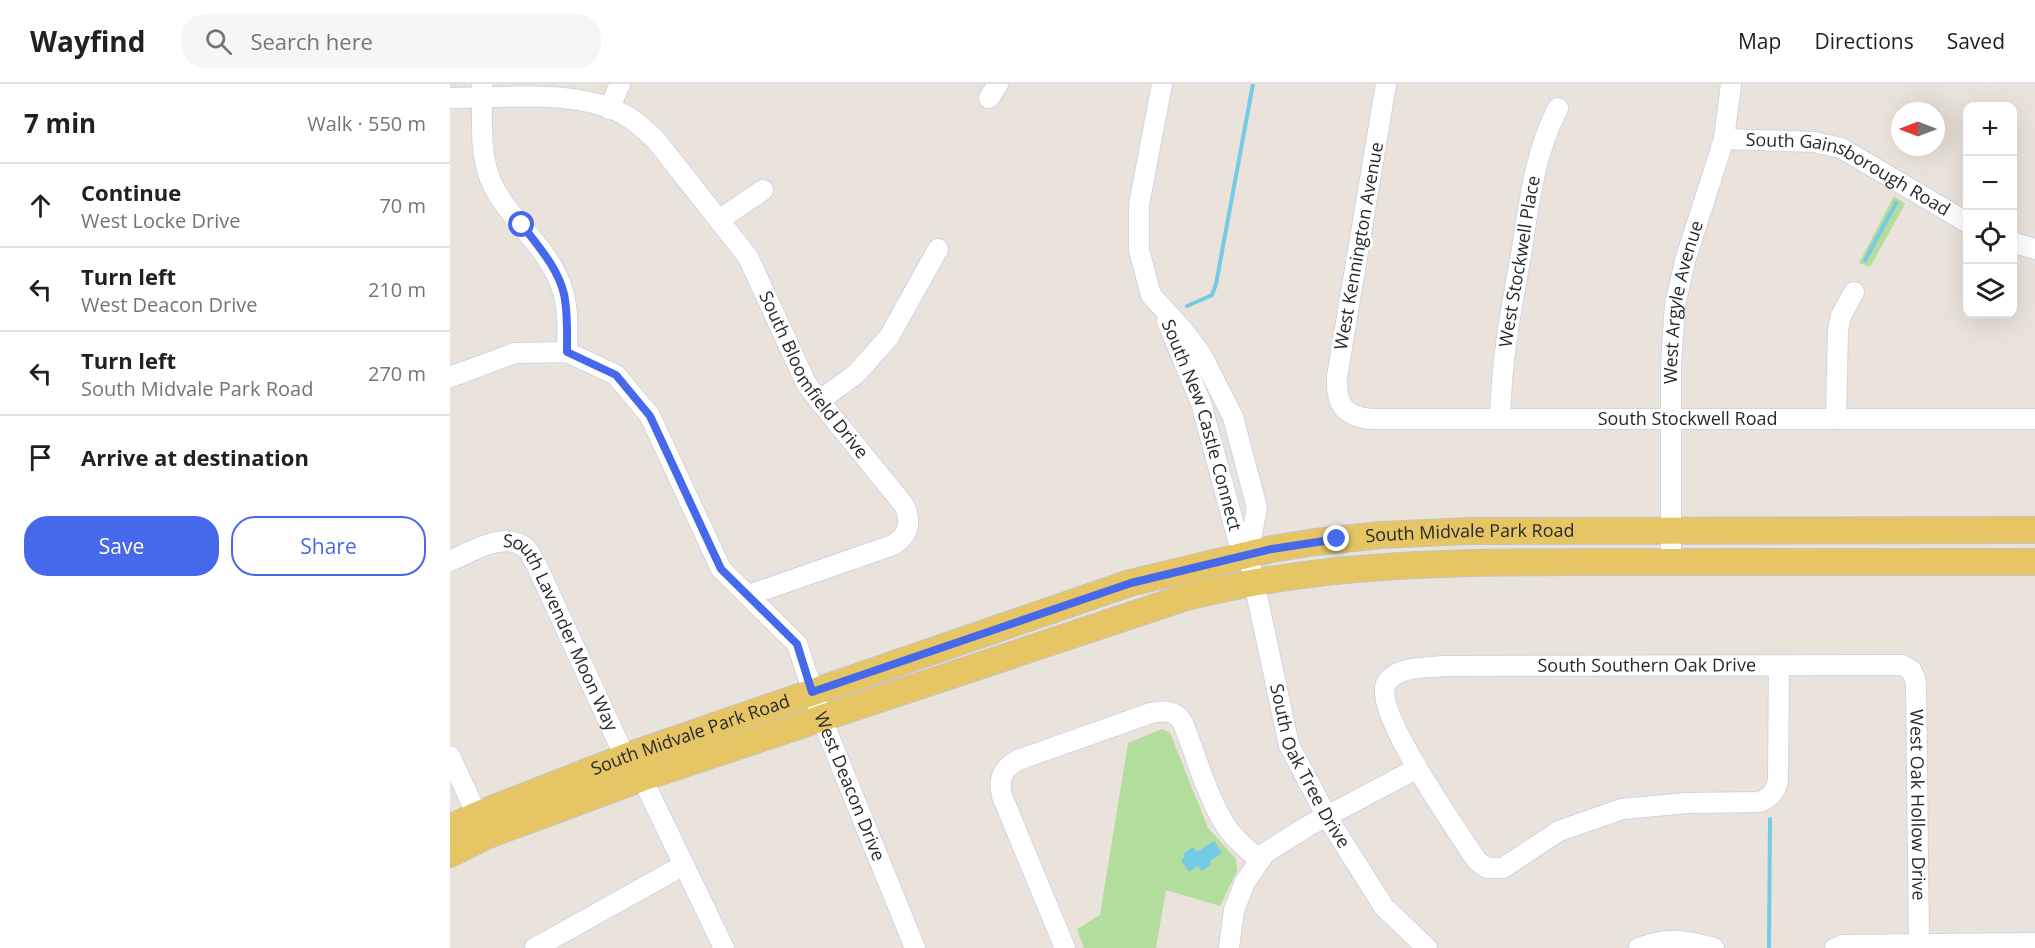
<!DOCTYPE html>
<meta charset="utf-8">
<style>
body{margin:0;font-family:"Open Sans",sans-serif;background:#f6f6f6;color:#202124}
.controls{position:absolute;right:18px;top:18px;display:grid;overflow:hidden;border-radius:12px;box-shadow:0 6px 24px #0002}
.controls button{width:54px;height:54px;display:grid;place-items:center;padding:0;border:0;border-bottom:2px solid #e0e0e0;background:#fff;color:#202124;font:30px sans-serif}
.compass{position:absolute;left:1441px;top:18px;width:54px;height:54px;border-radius:50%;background:#fff;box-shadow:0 6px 24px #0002;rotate:270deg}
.stop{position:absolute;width:18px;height:18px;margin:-14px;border:4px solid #4669ec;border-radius:50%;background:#fff}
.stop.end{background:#4669ec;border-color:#fff;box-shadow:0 2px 6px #0008}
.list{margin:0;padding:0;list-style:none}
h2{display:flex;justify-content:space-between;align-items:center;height:78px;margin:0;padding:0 24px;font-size:26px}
h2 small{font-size:20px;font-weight:400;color:#757577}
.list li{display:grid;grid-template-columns:39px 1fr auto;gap:18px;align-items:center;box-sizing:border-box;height:84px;padding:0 24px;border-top:2px solid #e0e0e0}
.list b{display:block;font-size:22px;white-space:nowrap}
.list p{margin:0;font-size:20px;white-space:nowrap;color:#757577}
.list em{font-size:20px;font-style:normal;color:#757577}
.actions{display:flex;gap:12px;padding:18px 24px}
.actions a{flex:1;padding:14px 0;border:2px solid #4669ec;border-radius:24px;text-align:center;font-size:21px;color:#4669ec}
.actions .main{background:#4669ec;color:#fff}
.icon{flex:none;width:33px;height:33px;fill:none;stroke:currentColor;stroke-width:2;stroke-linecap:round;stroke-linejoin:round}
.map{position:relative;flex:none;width:1585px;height:864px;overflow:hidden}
header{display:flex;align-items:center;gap:36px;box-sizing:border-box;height:84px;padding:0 30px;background:#fff;border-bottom:2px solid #e0e0e0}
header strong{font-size:28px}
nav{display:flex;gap:33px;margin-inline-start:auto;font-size:21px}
.search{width:420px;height:54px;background:#f6f6f6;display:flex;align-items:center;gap:15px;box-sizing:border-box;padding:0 21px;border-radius:24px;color:#757577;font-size:22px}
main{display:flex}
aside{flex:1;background:#fff}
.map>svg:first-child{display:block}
.green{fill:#b3dd9c}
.water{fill:#75cae5}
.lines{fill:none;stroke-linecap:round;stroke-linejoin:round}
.stream{stroke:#75cae5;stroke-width:4}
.minor-casing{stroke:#d1d4e1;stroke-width:22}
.major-casing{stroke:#c3c3c3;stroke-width:28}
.minor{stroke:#fff;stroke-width:20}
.major{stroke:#e6c565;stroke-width:26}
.route{stroke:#4669ec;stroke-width:8}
.labels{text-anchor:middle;stroke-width:6;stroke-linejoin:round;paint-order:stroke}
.street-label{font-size:18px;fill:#292929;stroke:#fff}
</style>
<header>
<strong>Wayfind</strong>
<div class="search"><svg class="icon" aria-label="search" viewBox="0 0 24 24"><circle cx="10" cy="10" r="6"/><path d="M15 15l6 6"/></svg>Search here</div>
<nav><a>Map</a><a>Directions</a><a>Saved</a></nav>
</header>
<main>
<aside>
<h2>7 min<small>Walk · 550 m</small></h2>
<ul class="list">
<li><svg class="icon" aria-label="ahead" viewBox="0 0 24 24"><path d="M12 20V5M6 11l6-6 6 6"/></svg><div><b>Continue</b><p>West Locke Drive</p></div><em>70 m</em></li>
<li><svg class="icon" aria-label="left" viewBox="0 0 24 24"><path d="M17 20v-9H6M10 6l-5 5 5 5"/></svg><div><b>Turn left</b><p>West Deacon Drive</p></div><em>210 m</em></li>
<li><svg class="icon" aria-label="left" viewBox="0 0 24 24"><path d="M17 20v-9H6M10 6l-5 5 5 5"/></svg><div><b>Turn left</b><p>South Midvale Park Road</p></div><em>270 m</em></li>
<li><svg class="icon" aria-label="arrive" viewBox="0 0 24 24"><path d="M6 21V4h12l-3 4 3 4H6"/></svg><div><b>Arrive at destination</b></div></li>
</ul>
<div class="actions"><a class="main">Save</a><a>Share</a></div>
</aside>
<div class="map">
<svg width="1585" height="864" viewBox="0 0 1585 864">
<rect width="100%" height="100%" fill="#eae3dc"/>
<g class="green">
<polygon points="1444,112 1455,120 1420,183 1409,179"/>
<polygon points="712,645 720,649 758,744 786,775 787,787 770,822 716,806 706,864 634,864 627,845 650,831 678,659"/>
</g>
<polygon class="water" points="764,757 772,769 760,777 761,780 752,787 748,782 739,788 731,776 735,773 733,770 743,763 747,768"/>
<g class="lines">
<g class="stream">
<polyline points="1415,176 1446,119"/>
<polyline points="737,222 762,211 766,200 803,0"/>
<polyline points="1319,864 1320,735"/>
</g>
<defs>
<g id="minor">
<path d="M32,0C33,35 27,77 47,109C67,143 102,168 113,208C119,227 117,248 117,268"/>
<path id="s1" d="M712,0L689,121V166L701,211L733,246L751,270L783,333L807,424L798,470L839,661L877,733L934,823L977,864"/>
<path id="s2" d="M936,0L887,293C886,320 893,332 921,335H1585"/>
<path id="s3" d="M0,14C53,14 126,5 173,30C185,36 195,46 205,55L298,173L356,299L367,314L454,421C462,439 459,451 443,461L299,511"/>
<polyline points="539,14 548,0"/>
<polyline points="159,25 170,0"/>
<path id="s4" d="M1274,55L1364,58L1391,64L1518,139"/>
<polyline points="269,136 313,106"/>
<polyline points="1562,158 1585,165"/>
<path id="s5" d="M717,237L751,319L788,456L798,470"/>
<path id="s6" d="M0,293L65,269L117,268L166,291L200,332L271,485L347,560L372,635L465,864"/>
<polyline points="369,317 406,290 439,253 488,165"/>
<path id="s7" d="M1050,335C1051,279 1061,225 1071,171C1079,120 1084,70 1108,24"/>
<polyline points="1386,335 1388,246 1391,232 1404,208"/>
<path id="s8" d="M0,477C21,468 54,446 76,464C80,468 83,476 86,480L175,673L192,694L274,864"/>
<path id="s9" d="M1221,478V280L1225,221L1235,177L1274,55L1281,0"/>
<path id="s10" d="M1329,582L1328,696C1326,707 1321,713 1310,718L1237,719L1172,725L1109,747L1053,784H1037L1027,777C1010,750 920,625 937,598C948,582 975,584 993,582L1441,581H1452L1461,586"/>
<path id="s11" d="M1461,586L1465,594L1466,601L1469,859"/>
<polyline points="0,672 27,731"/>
<polyline points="85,864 234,781"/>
<path d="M615,864L552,712C548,695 552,685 568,676L701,629C715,626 725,626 733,639C746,672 756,709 774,739C783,754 797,765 810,776"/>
<polyline points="779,864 784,826 795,798 815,769 858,742 966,685"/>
<path d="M1189,864C1219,853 1234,856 1264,864"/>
<polyline points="1385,864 1393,861 1585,859"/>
</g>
<g id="major">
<path id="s12" d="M0,744L27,731L175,673L680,499L822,465L865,458L931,451L1019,447L1585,446"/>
<path d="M0,770L38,751L192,694L733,514C878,476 1028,478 1176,478C1312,478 1449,478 1585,478"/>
</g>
</defs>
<use href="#minor" class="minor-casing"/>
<use href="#major" class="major-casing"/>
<use href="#minor" class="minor"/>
<use href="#major" class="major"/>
</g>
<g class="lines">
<path class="route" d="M72,141C88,162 108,184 114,210C118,229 117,249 117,268L166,291L200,332L271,485L347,560L362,608L681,499L822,465L887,455"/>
</g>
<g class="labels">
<g class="street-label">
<text dy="6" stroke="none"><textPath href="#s4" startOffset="132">South Gainsborough Road</textPath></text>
<text transform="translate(909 162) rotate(-80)" y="6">West Kennington Avenue</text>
<text dy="6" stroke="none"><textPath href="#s7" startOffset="159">West Stockwell Place</textPath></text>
<text dy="6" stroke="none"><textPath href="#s9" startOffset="261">West Argyle Avenue</textPath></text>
<text dy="6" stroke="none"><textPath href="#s3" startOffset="502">South Bloomfield Drive</textPath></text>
<text dy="6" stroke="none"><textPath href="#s2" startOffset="676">South Stockwell Road</textPath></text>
<text dy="6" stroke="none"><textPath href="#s5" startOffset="110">South New Castle Connect</textPath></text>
<text dy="6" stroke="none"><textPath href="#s12" startOffset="1068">South Midvale Park Road</textPath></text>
<text dy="6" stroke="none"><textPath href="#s8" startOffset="170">South Lavender Moon Way</textPath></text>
<text dy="6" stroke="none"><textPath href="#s10" startOffset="912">South Southern Oak Drive</textPath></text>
<text dy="6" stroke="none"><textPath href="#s12" startOffset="258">South Midvale Park Road</textPath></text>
<text dy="6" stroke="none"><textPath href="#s1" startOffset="726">South Oak Tree Drive</textPath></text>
<text dy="6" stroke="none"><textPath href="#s6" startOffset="656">West Deacon Drive</textPath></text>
<text dy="6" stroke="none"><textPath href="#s11" startOffset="136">West Oak Hollow Drive</textPath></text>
</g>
</g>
</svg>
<div class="controls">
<button>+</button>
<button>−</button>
<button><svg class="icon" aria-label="locate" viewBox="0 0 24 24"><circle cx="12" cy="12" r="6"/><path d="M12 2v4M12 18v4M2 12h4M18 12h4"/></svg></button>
<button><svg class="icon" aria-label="layers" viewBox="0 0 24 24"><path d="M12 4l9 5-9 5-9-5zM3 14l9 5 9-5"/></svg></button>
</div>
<svg class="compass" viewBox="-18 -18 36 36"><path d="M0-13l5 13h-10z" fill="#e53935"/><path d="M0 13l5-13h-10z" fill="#757577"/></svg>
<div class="stop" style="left:72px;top:141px"></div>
<div class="stop end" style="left:887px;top:455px"></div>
</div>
</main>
